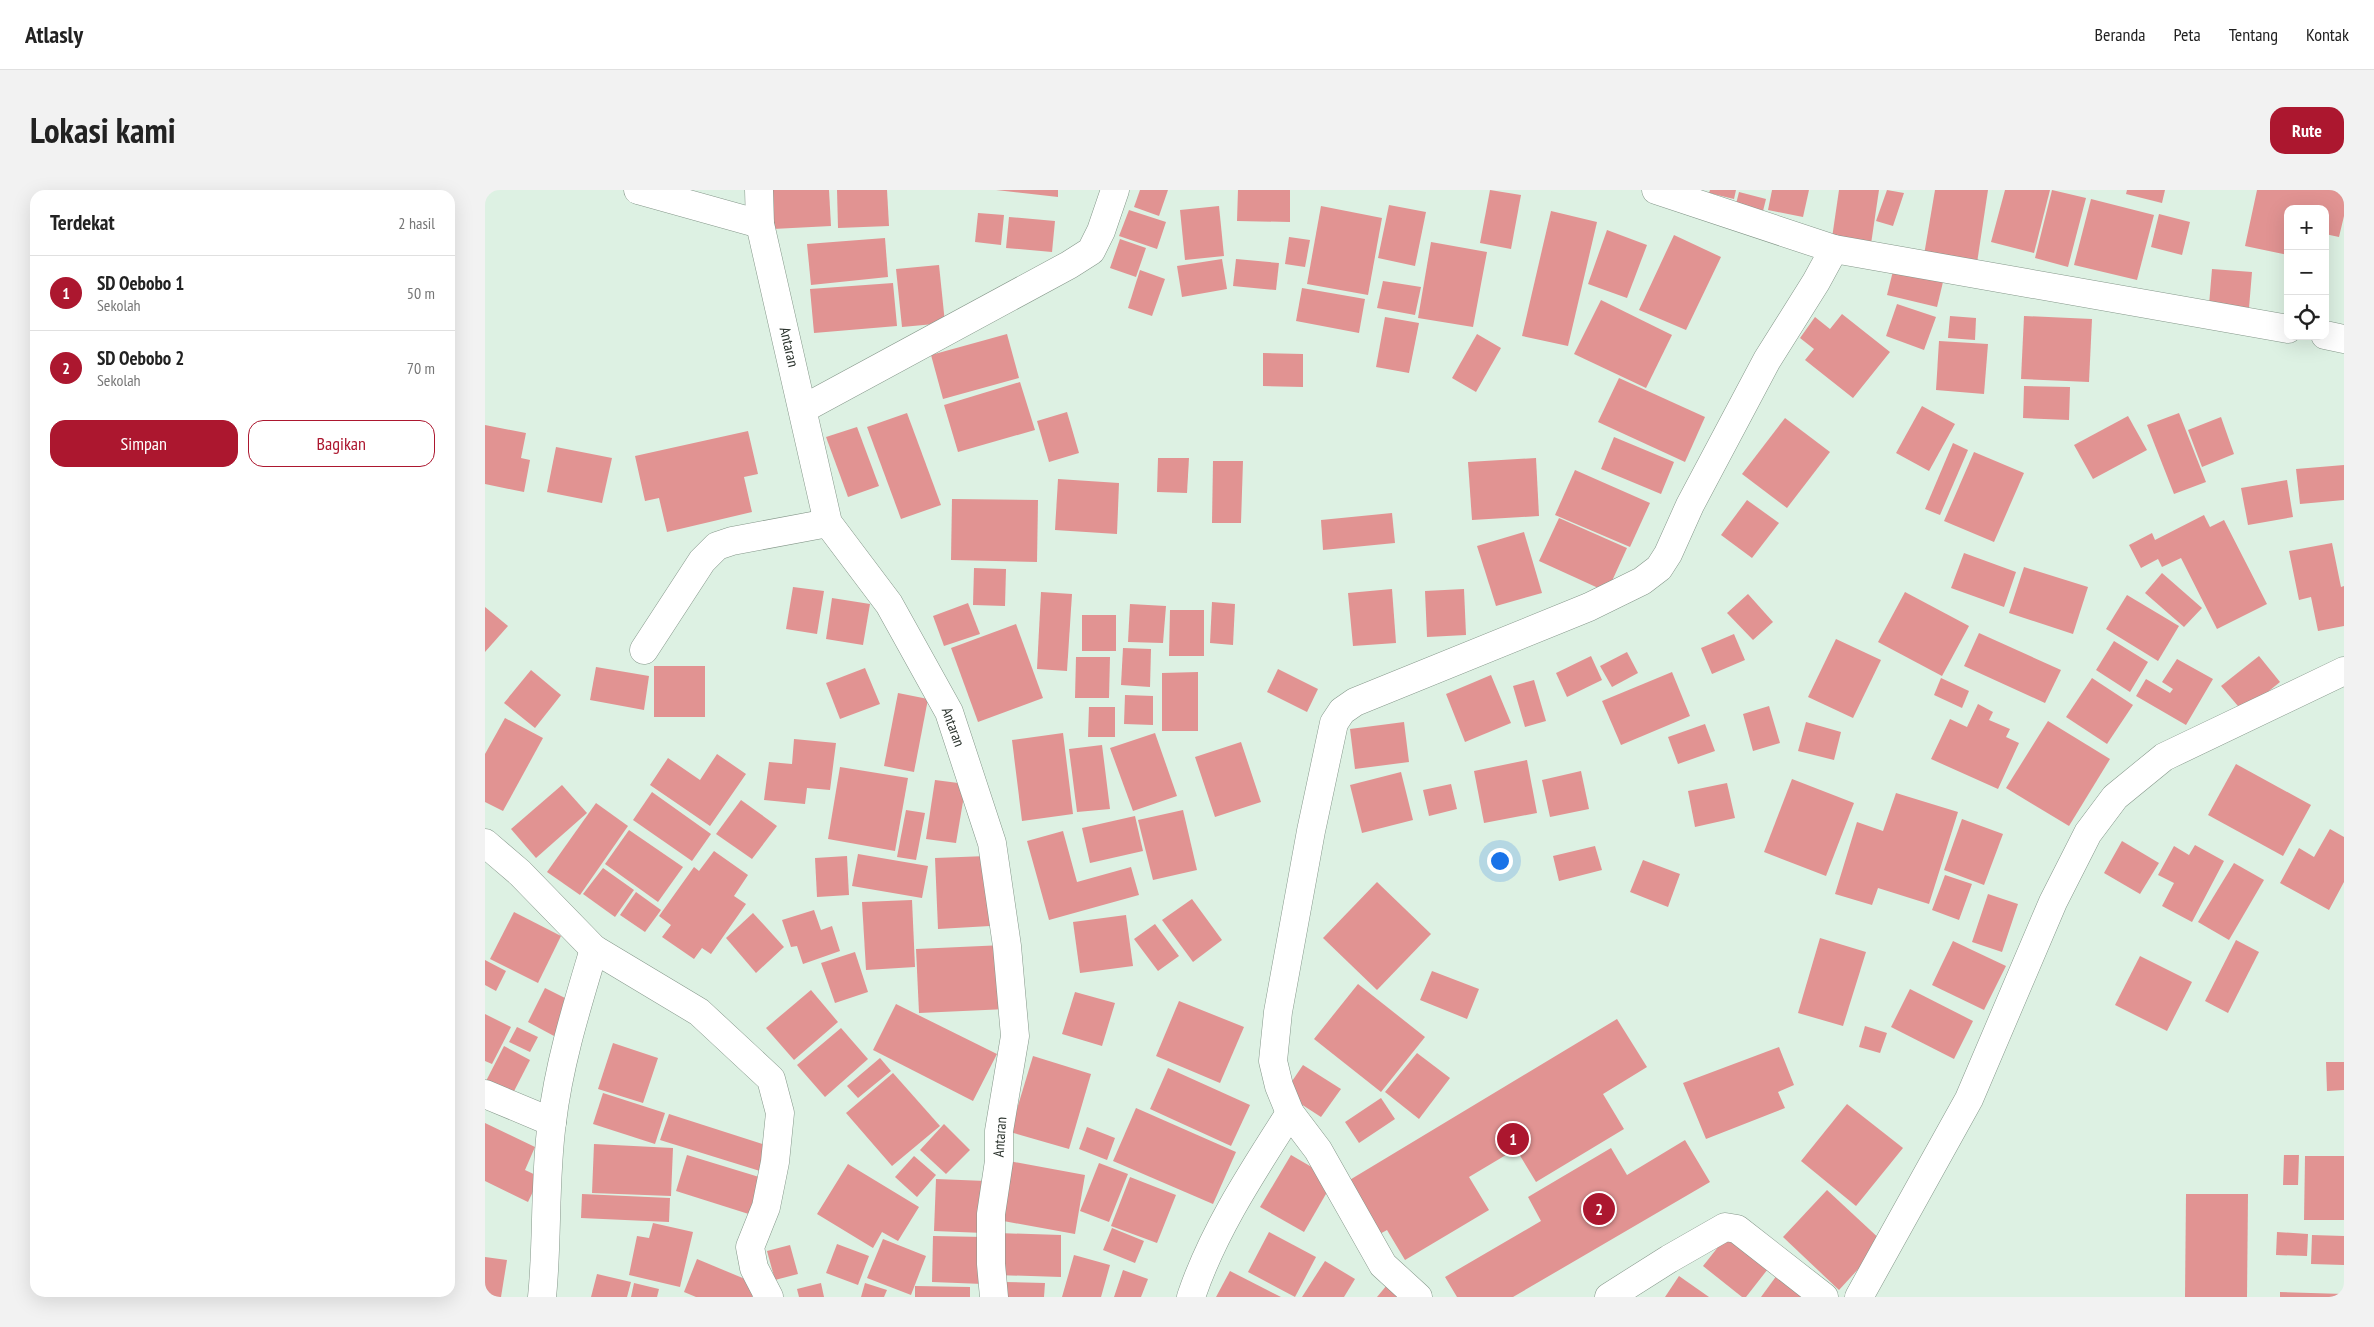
<!DOCTYPE html>
<html lang="id">
<meta charset="utf-8">
<style>
body{margin:0;font-family:"PT Sans Narrow",sans-serif;background:#f2f2f2;color:#222}
.controls{position:absolute;right:15px;top:15px;display:grid;overflow:hidden;border-radius:10px;box-shadow:0 5px 20px #0002}
.controls button{width:45px;height:45px;display:grid;place-items:center;padding:0;border:0;border-bottom:1px solid #e0e0e0;background:#fff;color:#222;font:25px sans-serif}
.you{position:absolute;left:1014px;top:670px;width:18px;height:18px;margin:-12px;border:4px solid #fff;border-radius:50%;background:#1a73e8;box-shadow:0 0 0 8px #1a73e833}
.badge{display:grid;place-items:center;width:32px;height:32px;border-radius:50%;background:#ac172f;color:#fff;font-size:16px;font-weight:700}
.pin{position:absolute;translate:-50% -50%;border:2px solid #fff;box-shadow:0 1px 5px #0006}
.list{margin:0;padding:0;list-style:none}
h2{display:flex;justify-content:space-between;align-items:center;height:65px;margin:0;padding:0 20px;font-size:21px}
h2 small{font-size:16px;font-weight:400;color:#767676}
.list li{display:grid;grid-template-columns:32px 1fr auto;gap:15px;align-items:center;box-sizing:border-box;height:75px;padding:0 20px;border-top:1px solid #e0e0e0}
.list b{display:block;font-size:19px;white-space:nowrap}
.list p{margin:0;font-size:16px;white-space:nowrap;color:#767676}
.list em{font-size:16px;font-style:normal;color:#767676}
.actions{display:flex;gap:10px;padding:15px 20px}
.actions a{flex:1;padding:11px 0;border:1px solid #ac172f;border-radius:15px;text-align:center;font-size:18px;color:#ac172f}
.actions .main{background:#ac172f;color:#fff}
.icon{flex:none;width:28px;height:28px;fill:none;stroke:currentColor;stroke-width:2;stroke-linecap:round;stroke-linejoin:round}
.map{position:relative;flex:none;width:1859px;height:1107px;overflow:hidden;border-radius:15px}
header{display:flex;align-items:center;gap:30px;box-sizing:border-box;height:70px;padding:0 25px;background:#fff;border-bottom:1px solid #e0e0e0}
header strong{font-size:24px}
nav{display:flex;gap:28px;margin-inline-start:auto;font-size:18px}
.intro{display:flex;align-items:center;justify-content:space-between;box-sizing:border-box;height:120px;padding:0 30px}
h1{margin:0;font-size:35px}
.button{padding:12px 22px;border-radius:15px;background:#ac172f;color:#fff;font-size:18px;font-weight:700}
main{display:flex;gap:30px;padding:0 30px}
aside{flex:1;background:#fff;border-radius:15px;box-shadow:0 5px 20px #0002}
.map>svg:first-child{display:block}
.building{fill:#e19392}
.lines{fill:none;stroke-linecap:round;stroke-linejoin:round}
.minor-casing{stroke:#85978a;stroke-width:29}
.minor{stroke:#fff;stroke-width:28}
.labels{text-anchor:middle;stroke-width:4.5;stroke-linejoin:round;paint-order:stroke}
.street-label{font-size:15px;fill:#2b332d;stroke:#fff}
</style>
<header>
<strong>Atlasly</strong>
<nav><a>Beranda</a><a>Peta</a><a>Tentang</a><a>Kontak</a></nav>
</header>
<div class="intro"><h1>Lokasi kami</h1><a class="button">Rute</a></div>
<main>
<aside>
<h2>Terdekat<small>2 hasil</small></h2>
<ul class="list">
<li><span class="badge">1</span><div><b>SD Oebobo 1</b><p>Sekolah</p></div><em>50 m</em></li>
<li><span class="badge">2</span><div><b>SD Oebobo 2</b><p>Sekolah</p></div><em>70 m</em></li>
</ul>
<div class="actions"><a class="main">Simpan</a><a>Bagikan</a></div>
</aside>
<div class="map">
<svg width="1859" height="1107" viewBox="0 0 1859 1107">
<rect width="100%" height="100%" fill="#ddf1e3"/>
<g class="building">
<polygon points="287,0 344,0 346,36 288,39"/>
<polygon points="352,0 402,0 404,36 353,38"/>
<polygon points="511,0 573,0 573,7"/>
<polygon points="655,0 683,0 674,26 649,17"/>
<polygon points="753,0 805,0 805,32 752,31"/>
<polygon points="1005,0 1036,5 1026,59 995,53"/>
<polygon points="1225,0 1251,0 1249,9 1224,3"/>
<polygon points="1287,0 1324,0 1318,27 1283,20"/>
<polygon points="1354,0 1394,0 1386,54 1347,48"/>
<polygon points="1402,0 1419,3 1408,36 1391,31"/>
<polygon points="1450,0 1503,0 1492,73 1439,65"/>
<polygon points="1520,0 1565,0 1549,63 1506,52"/>
<polygon points="1567,0 1601,8 1583,77 1550,68"/>
<polygon points="1642,0 1680,0 1677,13 1641,4"/>
<polygon points="1772,0 1859,0 1859,26 1854,47 1840,44 1840,19 1803,19 1803,65 1760,56"/>
<polygon points="1254,2 1281,9 1276,29 1249,22"/>
<polygon points="1606,9 1669,25 1652,90 1589,75"/>
<polygon points="904,15 941,22 930,76 893,68"/>
<polygon points="734,16 739,66 700,70 695,20"/>
<polygon points="836,16 897,28 883,105 822,94"/>
<polygon points="644,20 681,32 672,59 634,46"/>
<polygon points="1066,21 1112,32 1083,156 1037,146"/>
<polygon points="493,23 519,25 516,55 490,52"/>
<polygon points="1674,24 1705,32 1697,65 1666,57"/>
<polygon points="524,27 570,31 567,62 521,58"/>
<polygon points="1122,40 1162,55 1142,108 1103,94"/>
<polygon points="1189,45 1236,67 1201,140 1154,120"/>
<polygon points="804,47 825,50 820,77 800,74"/>
<polygon points="400,48 403,87 326,95 322,54"/>
<polygon points="635,49 661,58 651,87 625,78"/>
<polygon points="946,52 1002,62 988,137 933,128"/>
<polygon points="737,69 742,99 697,107 692,76"/>
<polygon points="751,69 794,73 791,100 748,96"/>
<polygon points="454,75 460,133 417,137 411,79"/>
<polygon points="1727,79 1767,82 1764,118 1724,115"/>
<polygon points="655,80 680,89 667,126 643,118"/>
<polygon points="1408,81 1458,92 1452,117 1402,105"/>
<polygon points="898,91 936,97 930,125 892,118"/>
<polygon points="408,93 412,136 329,143 325,99"/>
<polygon points="817,98 880,109 874,143 811,131"/>
<polygon points="1116,110 1187,145 1161,198 1089,164"/>
<polygon points="1412,114 1451,127 1439,160 1401,146"/>
<polygon points="1357,124 1405,162 1368,208 1320,170 1329,159 1315,148 1330,127 1345,139"/>
<polygon points="1465,126 1491,128 1490,150 1463,148"/>
<polygon points="1539,126 1607,129 1604,192 1536,189"/>
<polygon points="900,127 934,133 924,183 891,177"/>
<polygon points="522,144 534,188 458,209 446,165"/>
<polygon points="992,144 1016,158 991,202 967,188"/>
<polygon points="1454,151 1503,154 1499,204 1451,200"/>
<polygon points="778,163 818,164 818,197 778,196"/>
<polygon points="1134,188 1220,227 1200,272 1113,232"/>
<polygon points="535,192 550,240 473,262 459,215"/>
<polygon points="1539,196 1585,197 1584,230 1538,228"/>
<polygon points="1437,216 1470,234 1444,281 1411,263"/>
<polygon points="582,222 594,263 564,272 552,231"/>
<polygon points="422,223 456,315 416,329 382,237"/>
<polygon points="1694,223 1721,292 1689,304 1662,235"/>
<polygon points="1643,226 1662,260 1608,289 1589,255"/>
<polygon points="1736,227 1749,264 1717,277 1703,240"/>
<polygon points="1300,228 1345,262 1302,318 1257,284"/>
<polygon points="0,235 41,243 36,268 45,270 39,302 0,294"/>
<polygon points="372,237 394,296 363,307 341,247"/>
<polygon points="263,241 273,284 259,287 267,322 182,342 174,308 160,311 150,266"/>
<polygon points="1129,247 1189,272 1176,304 1116,279"/>
<polygon points="1468,253 1483,260 1455,325 1440,319"/>
<polygon points="71,257 127,268 117,313 62,302"/>
<polygon points="1489,262 1539,283 1509,352 1459,331"/>
<polygon points="673,268 704,268 702,303 672,302"/>
<polygon points="1051,268 1054,326 987,330 983,272"/>
<polygon points="728,271 758,271 756,333 727,333"/>
<polygon points="1859,275 1859,310 1815,314 1811,279"/>
<polygon points="1090,280 1165,313 1145,357 1070,325"/>
<polygon points="573,289 634,293 632,344 570,340"/>
<polygon points="1802,290 1808,327 1763,335 1756,298"/>
<polygon points="467,309 553,310 552,372 466,370"/>
<polygon points="1262,310 1294,333 1267,368 1236,345"/>
<polygon points="907,323 910,353 838,360 836,330"/>
<polygon points="1719,325 1725,337 1739,330 1782,414 1732,439 1696,368 1677,377 1673,369 1656,378 1644,355 1667,343 1670,350"/>
<polygon points="1074,328 1142,358 1122,402 1054,371"/>
<polygon points="1039,342 1057,403 1011,416 992,356"/>
<polygon points="1847,353 1856,397 1859,396 1859,436 1833,441 1826,407 1814,410 1804,361"/>
<polygon points="1479,363 1531,382 1519,417 1466,398"/>
<polygon points="1539,377 1603,397 1588,444 1524,423"/>
<polygon points="489,378 521,379 520,416 488,415"/>
<polygon points="1677,383 1717,418 1699,437 1660,403"/>
<polygon points="308,397 339,401 332,444 301,439"/>
<polygon points="907,399 911,453 868,456 863,403"/>
<polygon points="979,399 981,445 942,447 940,401"/>
<polygon points="556,402 587,404 582,481 552,479"/>
<polygon points="1420,402 1484,436 1457,486 1393,452"/>
<polygon points="1263,404 1288,432 1268,450 1242,423"/>
<polygon points="1642,405 1694,436 1673,471 1621,439"/>
<polygon points="347,408 385,414 378,455 341,449"/>
<polygon points="727,412 750,414 748,455 725,453"/>
<polygon points="483,413 495,444 459,456 448,426"/>
<polygon points="645,414 681,416 678,453 643,452"/>
<polygon points="0,417 23,436 0,462"/>
<polygon points="685,420 719,420 719,466 684,466"/>
<rect x="597" y="425" width="34" height="36"/>
<polygon points="531,434 558,508 493,532 466,458"/>
<polygon points="1494,443 1576,480 1560,513 1479,476"/>
<polygon points="1249,444 1260,470 1227,484 1216,458"/>
<polygon points="1351,449 1396,470 1368,528 1323,507"/>
<polygon points="1629,451 1663,472 1645,502 1611,480"/>
<polygon points="638,458 666,459 665,497 636,495"/>
<polygon points="1142,462 1153,483 1127,497 1115,476"/>
<polygon points="1106,466 1117,490 1082,507 1071,483"/>
<polygon points="1774,466 1795,492 1758,522 1736,496"/>
<polygon points="591,467 625,467 624,508 590,508"/>
<polygon points="1692,469 1728,489 1701,535 1651,506 1661,489 1685,503 1688,499 1677,492"/>
<rect x="169" y="476" width="51" height="51"/>
<polygon points="111,477 164,486 159,520 105,510"/>
<polygon points="380,478 395,514 355,529 341,493"/>
<polygon points="793,479 833,499 822,522 782,502"/>
<polygon points="46,480 76,505 50,538 19,513"/>
<polygon points="713,482 713,541 677,541 677,483"/>
<polygon points="1187,482 1205,526 1136,555 1117,511"/>
<polygon points="1006,485 1026,533 980,552 961,504"/>
<polygon points="1456,488 1484,501 1477,518 1449,505"/>
<polygon points="1607,488 1648,515 1622,554 1581,527"/>
<polygon points="1049,490 1061,531 1040,537 1028,496"/>
<polygon points="413,503 443,509 429,582 399,576"/>
<polygon points="640,505 668,506 668,535 639,534"/>
<polygon points="1493,514 1508,522 1504,530 1525,539 1521,547 1534,553 1513,599 1446,569 1465,529 1482,537"/>
<polygon points="1284,516 1295,553 1268,561 1258,524"/>
<polygon points="604,517 630,517 630,547 603,547"/>
<polygon points="20,528 58,548 18,621 0,612 0,564"/>
<polygon points="1563,531 1625,569 1584,636 1521,598"/>
<polygon points="919,532 924,572 870,579 865,539"/>
<polygon points="1321,532 1356,542 1349,570 1313,561"/>
<polygon points="1220,534 1230,561 1193,574 1183,547"/>
<polygon points="578,543 588,624 537,631 527,550"/>
<polygon points="670,543 692,606 648,621 625,558"/>
<polygon points="309,549 351,553 345,600 322,598 320,614 279,610 284,572 307,574"/>
<polygon points="756,552 776,612 730,627 710,567"/>
<polygon points="617,555 625,619 592,622 584,559"/>
<polygon points="232,564 261,584 225,636 165,595 183,568 215,590"/>
<polygon points="1042,570 1052,623 999,633 989,581"/>
<polygon points="1751,574 1826,615 1798,666 1723,625"/>
<polygon points="355,577 423,588 410,661 343,649"/>
<polygon points="1096,581 1104,619 1065,627 1057,590"/>
<polygon points="916,582 928,630 877,643 865,595"/>
<polygon points="1307,589 1369,613 1341,686 1279,662"/>
<polygon points="450,590 481,594 471,653 441,649"/>
<polygon points="1242,593 1250,628 1210,637 1203,601"/>
<polygon points="966,594 972,619 944,626 938,600"/>
<polygon points="77,595 102,623 51,668 26,639"/>
<polygon points="167,602 226,644 207,671 148,630"/>
<polygon points="1411,603 1473,622 1444,714 1393,698 1387,715 1350,704 1372,632 1398,641"/>
<polygon points="256,610 292,636 267,669 231,644"/>
<polygon points="111,613 143,636 95,705 62,682"/>
<polygon points="421,620 440,623 431,670 412,667"/>
<polygon points="698,620 712,680 668,690 653,630"/>
<polygon points="650,626 658,661 605,673 597,638"/>
<polygon points="1477,629 1518,644 1499,695 1459,680"/>
<polygon points="1845,639 1859,647 1859,692 1844,720 1795,693 1814,658 1829,667"/>
<polygon points="144,640 198,677 173,712 120,674"/>
<polygon points="578,641 592,692 646,677 654,705 564,730 542,651"/>
<polygon points="1637,651 1674,673 1655,704 1619,683"/>
<polygon points="1710,655 1739,671 1707,732 1677,716 1689,693 1673,685 1689,656 1704,665"/>
<polygon points="1110,656 1117,680 1074,691 1068,666"/>
<polygon points="229,661 263,685 249,706 261,714 226,764 217,758 209,769 177,747 186,735 174,726 209,677 214,681"/>
<polygon points="373,664 443,676 437,708 367,696"/>
<polygon points="362,666 364,705 332,707 330,668"/>
<polygon points="502,666 505,736 453,739 450,668"/>
<polygon points="1158,670 1195,684 1183,717 1145,702"/>
<polygon points="1749,673 1779,690 1744,750 1713,732"/>
<polygon points="118,678 149,700 130,727 98,704"/>
<polygon points="1460,685 1487,694 1474,730 1447,720"/>
<polygon points="892,692 946,744 892,800 838,748"/>
<polygon points="151,702 176,720 160,742 135,725"/>
<polygon points="1503,704 1533,714 1517,762 1487,752"/>
<polygon points="707,709 737,750 708,772 677,730"/>
<polygon points="427,710 430,777 381,780 377,712"/>
<polygon points="329,720 336,740 347,736 355,761 318,774 312,756 306,757 297,730"/>
<polygon points="29,722 76,746 53,793 5,769"/>
<polygon points="268,723 299,757 271,783 241,748"/>
<polygon points="641,725 648,776 595,783 588,732"/>
<polygon points="670,734 694,766 673,781 649,749"/>
<polygon points="1335,748 1381,762 1358,836 1313,823"/>
<polygon points="1751,750 1774,762 1743,823 1720,811"/>
<polygon points="1468,751 1521,776 1499,820 1447,795"/>
<polygon points="519,755 522,819 434,823 431,759"/>
<polygon points="370,762 383,802 350,813 336,773"/>
<polygon points="1655,766 1707,792 1682,841 1630,815"/>
<polygon points="0,770 21,781 11,801 0,795"/>
<polygon points="947,781 994,799 982,829 935,810"/>
<polygon points="873,794 940,847 896,902 829,849"/>
<polygon points="60,798 86,811 69,846 43,832"/>
<polygon points="1425,799 1488,831 1469,869 1406,837"/>
<polygon points="326,800 353,832 309,870 281,838"/>
<polygon points="590,802 630,813 617,856 577,844"/>
<polygon points="694,811 759,837 735,893 671,866"/>
<polygon points="411,814 512,864 488,911 388,860"/>
<polygon points="0,824 26,837 7,874 0,871"/>
<polygon points="1132,829 1162,877 1118,904 1139,939 1051,992 1031,959 984,987 1004,1020 920,1070 902,1040 891,1046 858,994"/>
<polygon points="1380,836 1402,843 1395,863 1374,857"/>
<polygon points="32,837 53,847 45,862 24,852"/>
<polygon points="356,838 383,869 340,907 312,875"/>
<polygon points="128,853 173,868 158,913 113,899"/>
<polygon points="19,856 45,870 25,909 0,893"/>
<polygon points="1294,857 1309,895 1293,902 1300,918 1221,949 1198,893"/>
<polygon points="932,863 965,888 934,929 900,902"/>
<polygon points="548,866 606,884 584,959 525,942"/>
<polygon points="395,868 406,881 373,908 362,896"/>
<polygon points="1841,872 1859,872 1859,900 1842,901"/>
<polygon points="818,875 856,899 836,927 799,903"/>
<polygon points="683,878 765,915 746,956 665,919"/>
<polygon points="408,883 455,936 407,976 361,923"/>
<polygon points="118,903 180,923 170,954 108,934"/>
<polygon points="896,908 910,929 874,953 860,932"/>
<polygon points="1362,914 1418,958 1371,1016 1316,971"/>
<polygon points="651,918 751,962 728,1014 628,971"/>
<polygon points="184,924 284,956 275,981 175,950"/>
<polygon points="0,933 50,957 40,980 55,987 43,1012 0,991"/>
<polygon points="459,934 485,960 461,984 435,960"/>
<polygon points="602,937 630,948 622,970 594,959"/>
<polygon points="1200,950 1225,992 1028,1107 972,1107 960,1087 1056,1031 1043,1007 1126,958 1142,985"/>
<polygon points="109,954 188,958 186,1006 107,1003"/>
<polygon points="202,965 281,989 270,1026 191,1001"/>
<polygon points="806,965 849,990 819,1042 775,1017"/>
<polygon points="1799,965 1814,965 1813,995 1798,995"/>
<polygon points="429,966 451,985 432,1007 410,987"/>
<polygon points="1820,966 1859,966 1859,1030 1819,1030"/>
<polygon points="524,971 600,985 590,1044 513,1030"/>
<polygon points="614,973 643,984 624,1032 595,1021"/>
<polygon points="363,974 434,1017 413,1051 397,1042 388,1058 332,1024"/>
<polygon points="645,987 691,1005 672,1053 626,1036"/>
<polygon points="451,989 501,991 499,1043 449,1041"/>
<polygon points="1342,1000 1398,1052 1354,1100 1298,1047"/>
<polygon points="97,1004 185,1008 184,1032 96,1028"/>
<polygon points="1701,1004 1763,1004 1762,1107 1700,1107"/>
<polygon points="168,1033 208,1042 195,1097 144,1085 152,1046 164,1048"/>
<polygon points="627,1038 659,1051 650,1073 618,1060"/>
<polygon points="784,1042 831,1067 810,1107 763,1082"/>
<polygon points="1245,1042 1286,1075 1261,1107 1257,1107 1218,1076"/>
<polygon points="1792,1042 1823,1044 1822,1066 1791,1065"/>
<polygon points="513,1043 576,1045 576,1087 511,1085"/>
<polygon points="1827,1045 1859,1046 1859,1075 1826,1074"/>
<polygon points="448,1046 499,1047 498,1094 447,1092"/>
<polygon points="398,1049 441,1066 426,1105 382,1088"/>
<polygon points="352,1054 384,1066 373,1095 341,1083"/>
<polygon points="305,1055 313,1084 290,1090 282,1061"/>
<polygon points="589,1065 625,1075 616,1107 577,1107"/>
<polygon points="0,1067 22,1070 16,1107 0,1107"/>
<polygon points="212,1069 272,1094 267,1107 211,1107 199,1102"/>
<polygon points="840,1071 870,1089 859,1107 817,1107"/>
<polygon points="1298,1077 1341,1107 1276,1107"/>
<polygon points="638,1080 663,1089 656,1107 629,1107"/>
<polygon points="745,1081 796,1107 731,1107"/>
<polygon points="112,1084 146,1092 142,1107 106,1107"/>
<polygon points="1194,1086 1224,1107 1180,1107"/>
<polygon points="520,1092 560,1093 559,1107 519,1107"/>
<polygon points="149,1093 174,1099 172,1107 146,1107"/>
<polygon points="336,1093 339,1107 314,1107 312,1099"/>
<polygon points="380,1093 402,1100 399,1107 376,1107"/>
<polygon points="902,1095 916,1107 892,1107"/>
<polygon points="430,1096 485,1097 485,1107 430,1107"/>
<polygon points="1795,1102 1859,1104 1859,1107 1795,1107"/>
</g>
<g class="lines">
<defs>
<g id="minor">
<polyline points="153,0 275,34"/>
<polyline points="274,0 275,34 343,333 404,414 464,522 507,653 522,756 530,846 514,941 514,971 506,1024 506,1074 509,1107"/>
<polyline points="1171,0 1349,59 1803,139"/>
<polyline points="1840,145 1859,149"/>
<polyline points="318,219 584,75 606,61 616,41 630,0"/>
<polyline points="159,460 217,371 232,356 247,351 343,333"/>
<polyline points="0,653 35,683 109,759"/>
<polyline points="0,904 67,932"/>
<path d="M57,1107C63,1049 59,990 67,932C74,873 92,816 109,759L214,822L286,889L295,923L290,972L281,1017L265,1057L269,1078L284,1107"/>
<path d="M706,1107C728,1041 768,981 805,923"/>
<polyline points="933,1107 898,1075 833,960 805,923 794,896 788,871 793,822 826,641 849,533 857,521 870,512 1104,417 1157,391 1174,378 1183,364 1205,315 1282,170 1331,92 1349,59"/>
<polyline points="1124,1107 1184,1069 1240,1037 1252,1039 1339,1107"/>
<polyline points="1374,1107 1484,909 1568,712 1603,643 1630,607 1679,567 1859,481"/>
</g>
</defs>
<use href="#minor" class="minor-casing"/>
<use href="#minor" class="minor"/>
</g>
<g class="labels">
<g class="street-label">
<text transform="translate(304 157) rotate(77)" y="5">Antaran</text>
<text transform="translate(468 537) rotate(70)" y="5">Antaran</text>
<text transform="translate(515 947) rotate(-86)" y="5">Antaran</text>
</g>
</g>
</svg>
<div class="controls">
<button>+</button>
<button>−</button>
<button><svg class="icon" aria-label="locate" viewBox="0 0 24 24"><circle cx="12" cy="12" r="6"/><path d="M12 2v4M12 18v4M2 12h4M18 12h4"/></svg></button>
</div>
<div class="you"></div>
<div class="pin badge" style="left:1028px;top:949px">1</div>
<div class="pin badge" style="left:1114px;top:1019px">2</div>
</div>
</main>
